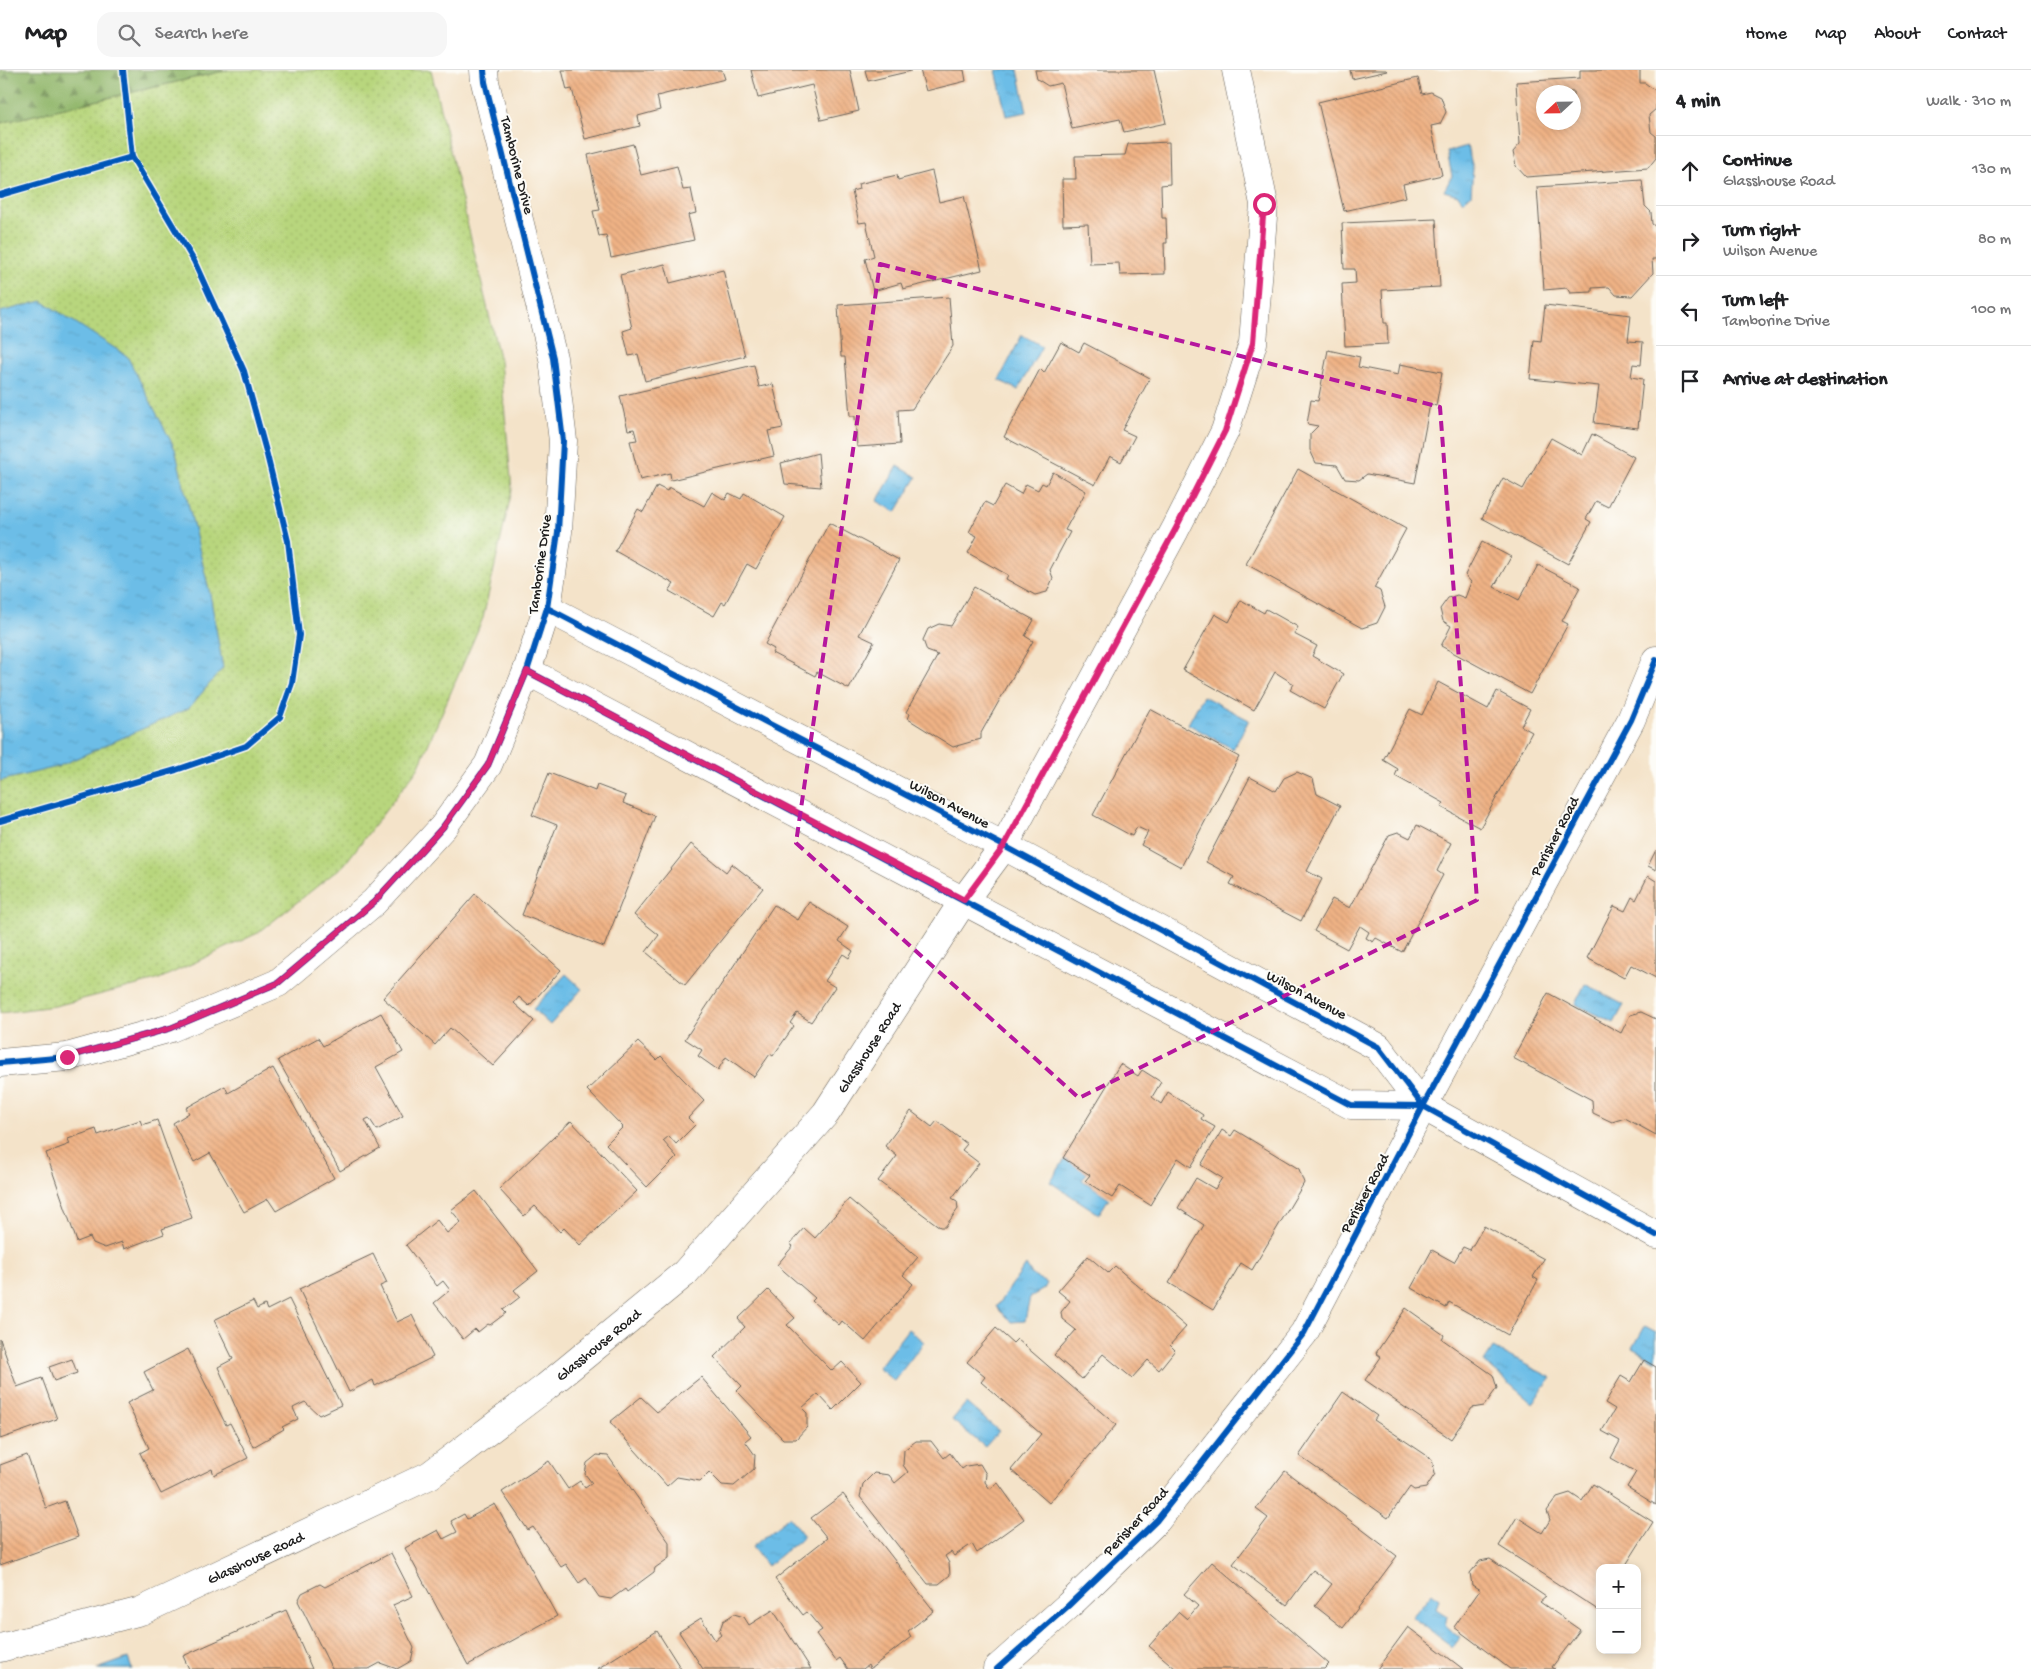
<!DOCTYPE html>
<meta charset="utf-8">
<style>
body{margin:0;font-family:"Gochi Hand",sans-serif;background:#f6f6f6;color:#202124}
.controls{position:absolute;right:15px;bottom:15px;display:grid;overflow:hidden;border-radius:10px;box-shadow:0 2px 8px #0003}
.controls button{width:45px;height:45px;display:grid;place-items:center;padding:0;border:0;border-bottom:1px solid #e0e0e0;background:#fff;color:#202124;font:25px sans-serif}
.compass{position:absolute;left:1536px;top:15px;width:45px;height:45px;border-radius:50%;background:#fff;box-shadow:0 2px 8px #0003;rotate:248deg}
.stop{position:absolute;width:15px;height:15px;margin:-11px;border:4px solid #db2777;border-radius:50%;background:#fff}
.stop.end{background:#db2777;border-color:#fff;box-shadow:0 1px 5px #0008}
.list{margin:0;padding:0;list-style:none}
h2{display:flex;justify-content:space-between;align-items:center;height:65px;margin:0;padding:0 20px;font-size:21px}
h2 small{font-size:16px;font-weight:400;color:#757577}
.list li{display:grid;grid-template-columns:32px 1fr auto;gap:15px;align-items:center;box-sizing:border-box;height:70px;padding:0 20px;border-top:1px solid #e0e0e0}
.list b{display:block;font-size:19px;white-space:nowrap}
.list p{margin:0;font-size:16px;white-space:nowrap;color:#757577}
.list em{font-size:16px;font-style:normal;color:#757577}
.icon{flex:none;width:28px;height:28px;fill:none;stroke:currentColor;stroke-width:2;stroke-linecap:round;stroke-linejoin:round}
.map{position:relative;flex:none;width:1656px;height:1599px;overflow:hidden}
header{display:flex;align-items:center;gap:30px;box-sizing:border-box;height:70px;padding:0 25px;background:#fff;border-bottom:1px solid #e0e0e0}
header strong{font-size:24px}
nav{display:flex;gap:28px;margin-inline-start:auto;font-size:18px}
.search{width:350px;height:45px;background:#f6f6f6;display:flex;align-items:center;gap:12px;box-sizing:border-box;padding:0 18px;border-radius:15px;color:#757577;font-size:19px}
main{display:flex}
aside{flex:1;background:#fff}
.map>svg:first-child{display:block}
.green{fill:url(#green-dots);stroke:#6a794c}
.forest{fill:url(#forest-firs);stroke:#576a44}
.water{fill:url(#water-ripples);stroke:#446c82}
.building{fill:url(#building-back-hatch);fill-rule:evenodd}
.lines{fill:none;stroke-linecap:round;stroke-linejoin:round}
.street-casing{stroke:#686259;stroke-width:29}
.street{stroke:#fff;stroke-width:28}
.cycleway-casing{stroke:#fdfcf7;stroke-width:9}
.cycleway{stroke:#0057b8;stroke-width:6}
.route{stroke:#db2777;stroke-width:6}
.marked{fill:none;stroke:#b5179e;stroke-width:4;stroke-dasharray:10 6;stroke-linejoin:round}
.labels{text-anchor:middle;stroke-width:4;stroke-linejoin:round;paint-order:stroke}
.street-label{font-size:15px;fill:#1c1c1c;stroke:#fdfcf7}
</style>
<header>
<strong>Map</strong>
<div class="search"><svg class="icon" aria-label="search" viewBox="0 0 24 24"><circle cx="10" cy="10" r="6"/><path d="M15 15l6 6"/></svg>Search here</div>
<nav><a>Home</a><a>Map</a><a>About</a><a>Contact</a></nav>
</header>
<main>
<div class="map">
<svg width="1656" height="1599" viewBox="0 0 1656 1599">
<defs>
<pattern id="green-dots" width="8" height="8" patternUnits="userSpaceOnUse" patternTransform="scale(1.25)"><rect width="8" height="8" fill="#b8d67d"/><path d="M2 2h.1M6 6h.1" fill="none" stroke="#9eb76b" stroke-width="1.8" stroke-linecap="round"/></pattern>
<pattern id="forest-firs" width="22" height="20" patternUnits="userSpaceOnUse" patternTransform="scale(1.25)"><rect width="22" height="20" fill="#92b76c"/><path d="M5 1l3.5 6h-7zM16 11l3.5 6h-7z" fill="#769458"/></pattern>
<pattern id="water-ripples" width="26" height="14" patternUnits="userSpaceOnUse" patternTransform="scale(1.25)"><rect width="26" height="14" fill="#6cbde7"/><path d="M2 4q2-2 4 0t4 0M15 11q2-2 4 0t4 0" fill="none" stroke="#5da2c6"/></pattern>
<pattern id="building-back-hatch" width="6" height="6" patternUnits="userSpaceOnUse" patternTransform="scale(1.25)"><rect width="6" height="6" fill="#efb285"/><path d="M-1 5l2 2M0 0l6 6M5-1l2 2" fill="none" stroke="#cc9872"/></pattern>
</defs>
<rect width="100%" height="100%" fill="#fdfcf7"/>
<filter id="ink" filterUnits="userSpaceOnUse"><feTurbulence type="fractalNoise" baseFrequency=".02" numOctaves="2"/><feDisplacementMap in="SourceGraphic" scale="10" xChannelSelector="R" yChannelSelector="G"/><feConvolveMatrix kernelMatrix="1 2 1 2 8 2 1 2 1" color-interpolation-filters="sRGB"/></filter>
<filter id="wash" filterUnits="userSpaceOnUse"><feTurbulence type="fractalNoise" baseFrequency=".0096" numOctaves="4" result="noise"/><feDisplacementMap in="SourceGraphic" scale="20" xChannelSelector="R" yChannelSelector="G"/><feGaussianBlur stdDeviation="1.12" result="paint"/><feColorMatrix in="noise" values="0 0 0 0 0 0 0 0 0 0 0 0 0 0 0 0 0 1.4 0 .05"/><feComposite in="paint" operator="in"/></filter>
<g filter="url(#wash)">
<rect width="100%" height="100%" fill="#f4e3c9"/>
<polygon class="green" points="228,0 431,0 500,291 512,420 483,548 418,698 344,795 258,863 157,910 55,936 0,943 0,53"/>
<polygon class="forest" points="0,0 228,0 0,53"/>
<g class="water">
<polygon points="996,0 1018,0 1027,42 1006,46"/>
<polygon points="1467,76 1473,98 1471,125 1463,131 1458,125 1444,121 1452,106 1447,82"/>
<polygon points="42,231 127,286 175,379 210,524 223,598 189,638 57,697 0,711 0,242"/>
<polygon points="1022,265 1042,276 1018,320 999,310"/>
<polygon points="898,396 917,407 896,442 877,431"/>
<polygon points="1203,626 1249,650 1233,679 1188,654"/>
<polygon points="566,904 582,919 550,955 533,939"/>
<polygon points="1585,914 1624,935 1614,953 1575,934"/>
<polygon points="1065,1089 1087,1103 1082,1110 1109,1128 1099,1144 1050,1112"/>
<polygon points="1026,1195 1032,1205 1047,1213 1044,1219 1030,1227 1025,1251 1011,1252 996,1237"/>
<polygon points="1645,1256 1656,1262 1656,1291 1633,1278"/>
<polygon points="908,1259 924,1272 894,1311 878,1298"/>
<polygon points="1493,1278 1552,1308 1532,1333 1484,1292"/>
<polygon points="966,1333 999,1361 985,1377 952,1350"/>
<polygon points="789,1447 804,1466 767,1496 752,1477"/>
<polygon points="1432,1523 1439,1529 1436,1539 1447,1546 1445,1556 1460,1568 1453,1577 1412,1547"/>
<polygon points="128,1588 132,1599 97,1599"/>
</g>
<g id="blocks">
<g class="building">
<polygon points="562,0 722,0 725,9 657,26 660,40 638,46 640,56 585,69 572,19 567,20"/>
<polygon points="751,0 850,0 859,41 821,50 812,15 758,28"/>
<polygon points="865,0 910,0 911,1 868,11"/>
<polygon points="920,0 964,0 966,11 926,21"/>
<polygon points="1035,0 1154,0 1166,53 1124,62 1120,49 1072,59 1061,13 1048,16 1037,9"/>
<polygon points="1350,0 1386,0 1387,1 1352,9"/>
<path d="M1580,0H1640V13H1645L1656,21V39L1649,45L1651,62L1656,66V88L1648,98L1526,107L1516,96L1513,82L1520,74L1516,12L1580,8ZM1544,22H1574V52H1544Z"/>
<polygon points="1418,8 1422,24 1431,22 1441,27 1446,42 1440,54 1431,56 1442,105 1403,114 1406,127 1344,141 1318,32"/>
<polygon points="1169,72 1170,114 1161,115 1162,148 1166,148 1167,173 1164,173 1165,204 1120,205 1119,193 1090,194 1088,154 1063,155 1062,109 1076,109 1075,86 1125,85 1128,74"/>
<polygon points="633,74 641,105 677,96 683,120 691,119 696,143 688,145 694,170 611,188 606,165 599,166 593,141 600,140 588,85"/>
<polygon points="932,101 939,132 964,126 982,200 903,219 901,213 873,221 865,189 874,186 866,152 859,153 852,121 859,119 858,114 897,105 898,110"/>
<polygon points="1642,110 1645,136 1651,142 1652,154 1656,157 1656,189 1652,189 1653,203 1632,226 1616,225 1609,217 1592,218 1592,222 1570,223 1567,218 1544,220 1537,117"/>
<polygon points="1436,149 1440,217 1382,220 1384,253 1387,253 1388,274 1345,276 1342,214 1356,213 1355,199 1344,199 1342,153"/>
<polygon points="665,194 670,213 723,200 745,286 645,311 638,284 629,286 623,261 632,258 620,205"/>
<polygon points="949,227 953,276 912,339 898,340 900,374 857,377 855,346 850,346 845,287 841,287 838,235"/>
<polygon points="1545,235 1631,245 1628,271 1643,272 1641,295 1633,294 1631,307 1643,309 1638,358 1594,353 1599,316 1530,309 1534,270 1541,271"/>
<polygon points="1061,272 1079,282 1084,273 1150,308 1122,360 1135,366 1121,392 1110,386 1095,415 1004,367 1040,299 1044,303"/>
<polygon points="1328,280 1360,287 1358,297 1398,305 1400,294 1442,302 1436,336 1430,334 1415,413 1367,404 1359,410 1345,409 1337,395 1316,393 1310,380 1310,364 1318,356 1307,354 1311,330 1318,331"/>
<polygon points="754,295 759,317 773,314 783,358 768,361 774,386 671,410 670,403 640,410 630,371 637,370 634,359 628,360 620,326"/>
<polygon points="1592,364 1634,387 1608,437 1596,431 1586,449 1591,452 1568,494 1482,448 1503,408 1523,419 1551,368 1582,385"/>
<polygon points="818,383 821,417 785,414 781,393"/>
<polygon points="1298,399 1406,459 1374,518 1380,521 1385,537 1377,553 1362,558 1246,494"/>
<polygon points="1053,402 1086,421 1065,460 1070,462 1050,500 1053,508 1047,522 1035,525 1006,509 1008,505 968,483 977,466 969,462 985,432 993,436 1005,415 1021,424 1026,414 1038,420 1042,413 1046,415"/>
<polygon points="657,416 667,421 669,417 704,436 712,422 725,430 729,423 741,429 744,423 785,447 756,499 747,494 725,534 722,532 714,546 669,521 674,514 615,481 638,439 643,442"/>
<polygon points="829,453 899,490 859,565 874,572 849,619 817,602 815,606 772,583 774,579 765,574"/>
<polygon points="1482,472 1511,487 1494,517 1519,530 1538,495 1580,517 1562,551 1568,554 1530,624 1441,576 1451,556 1443,551 1440,539 1448,528 1457,525 1465,528 1471,512 1465,505"/>
<polygon points="974,517 1034,550 1025,566 1033,571 981,663 981,669 953,677 908,649 910,644 906,642 938,585 927,581 923,570 928,559 939,554 951,556"/>
<polygon points="1241,530 1264,543 1266,539 1298,557 1294,564 1317,576 1312,586 1343,604 1324,639 1290,620 1294,614 1275,602 1254,640 1183,600 1215,544 1229,552"/>
<polygon points="1438,612 1488,639 1497,621 1530,639 1521,656 1532,662 1480,758 1441,737 1444,733 1395,706 1398,699 1383,690 1410,639 1422,645"/>
<polygon points="1150,639 1239,687 1181,797 1141,775 1148,762 1137,757 1132,766 1093,745"/>
<polygon points="1297,702 1313,709 1317,724 1340,736 1307,801 1322,809 1301,851 1230,814 1234,807 1206,792 1250,707 1276,721 1284,708"/>
<polygon points="549,703 595,721 597,715 626,726 623,733 655,746 604,877 522,845 557,755 532,745"/>
<polygon points="1417,755 1451,773 1437,801 1443,805 1402,882 1376,868 1373,872 1366,868 1369,862 1360,856 1347,879 1314,861 1332,829 1350,838 1389,765 1398,762 1410,768"/>
<polygon points="691,774 726,802 732,794 763,818 685,915 646,882 659,865 634,845"/>
<polygon points="1656,780 1656,800 1648,796"/>
<polygon points="1648,806 1656,811 1656,908 1631,895 1624,908 1587,888 1614,836 1625,841 1632,827 1636,830"/>
<polygon points="475,824 561,900 529,936 519,927 514,933 534,951 493,996 450,958 435,975 383,928"/>
<polygon points="809,832 848,857 839,871 853,881 849,888 843,884 825,911 835,917 811,952 797,943 790,953 794,956 773,986 770,984 754,1007 726,987 718,1000 698,986 702,980 685,969 774,835 798,850"/>
<polygon points="1548,923 1621,963 1630,945 1641,942 1656,949 1656,1065 1625,1048 1612,1052 1593,1043 1592,1030 1513,988"/>
<polygon points="381,943 403,982 376,997 403,1046 377,1060 369,1048 365,1050 380,1078 340,1101 278,990 318,968 323,976"/>
<polygon points="638,972 657,990 661,986 704,1031 688,1048 695,1055 676,1074 669,1066 663,1071 677,1087 647,1117 606,1074 623,1057 587,1020"/>
<polygon points="1120,994 1138,1006 1142,1000 1161,1012 1152,1027 1161,1034 1168,1022 1203,1045 1201,1049 1215,1057 1191,1097 1178,1088 1150,1135 1120,1116 1112,1128 1085,1111 1090,1105 1063,1088"/>
<polygon points="273,998 334,1108 276,1141 268,1129 244,1142 210,1083 194,1092 173,1053 189,1043 186,1038 225,1016 228,1023"/>
<polygon points="911,1041 932,1057 937,1051 967,1074 962,1080 979,1093 952,1128 957,1131 958,1139 945,1157 940,1157 878,1111 897,1086 885,1076"/>
<polygon points="140,1050 142,1055 157,1050 192,1148 162,1159 164,1164 124,1179 122,1172 105,1178 93,1173 90,1167 77,1172 46,1083 70,1074 68,1069 96,1059 98,1065"/>
<polygon points="571,1051 637,1121 580,1175 564,1158 560,1162 535,1136 524,1146 499,1119"/>
<polygon points="1222,1060 1231,1066 1235,1060 1299,1099 1304,1113 1252,1200 1241,1193 1213,1240 1169,1213 1204,1155 1178,1138 1196,1108 1215,1119 1222,1108 1201,1095"/>
<polygon points="476,1121 538,1201 514,1220 520,1227 503,1240 506,1243 490,1255 488,1254 478,1262 475,1259 463,1269 434,1233 450,1220 443,1211 437,1216 406,1175 437,1150 447,1163 461,1152 451,1140"/>
<polygon points="849,1129 918,1187 903,1205 913,1214 865,1271 842,1251 839,1255 812,1231 815,1228 777,1195 793,1176 790,1174 804,1158 815,1168"/>
<polygon points="1484,1156 1544,1189 1533,1207 1538,1210 1508,1265 1449,1232 1446,1238 1411,1218 1432,1180 1454,1192 1463,1177 1470,1180"/>
<polygon points="373,1184 387,1213 380,1216 397,1252 412,1245 433,1287 375,1316 373,1310 349,1322 299,1219"/>
<polygon points="1088,1186 1108,1203 1115,1196 1186,1257 1170,1275 1175,1280 1159,1300 1148,1290 1132,1308 1103,1284 1082,1309 1054,1285 1076,1260 1062,1249 1061,1242 1070,1231 1058,1221"/>
<polygon points="768,1220 795,1248 787,1255 832,1301 842,1292 861,1312 833,1340 818,1324 802,1338 807,1343 807,1357 796,1369 783,1369 737,1321 742,1316 714,1287 745,1257 738,1249"/>
<polygon points="289,1229 341,1335 319,1345 305,1332 293,1338 298,1349 282,1357 284,1359 253,1377 218,1297 233,1289 214,1250 253,1231 257,1239 265,1235 267,1240"/>
<polygon points="1406,1238 1444,1265 1442,1269 1493,1305 1497,1318 1484,1336 1472,1338 1451,1369 1365,1310 1381,1287 1376,1283"/>
<polygon points="996,1258 1013,1273 1017,1269 1116,1355 1049,1433 1011,1400 1041,1364 981,1312 985,1307 967,1292"/>
<polygon points="0,1269 17,1317 42,1308 57,1349 0,1369"/>
<polygon points="188,1279 226,1355 230,1353 248,1388 214,1405 212,1399 161,1424 140,1383 149,1378 127,1333 153,1320 144,1302"/>
<polygon points="72,1289 77,1303 54,1311 49,1297"/>
<polygon points="1644,1290 1656,1297 1656,1435 1627,1417 1636,1402 1611,1388 1620,1371 1602,1361 1615,1339 1605,1333 1621,1306 1631,1312"/>
<polygon points="701,1307 751,1366 745,1371 755,1385 754,1399 734,1416 722,1415 709,1402 700,1411 677,1407 667,1416 610,1352 641,1327 657,1342"/>
<polygon points="1343,1322 1377,1346 1374,1350 1432,1389 1435,1404 1426,1418 1414,1420 1410,1417 1388,1448 1299,1386"/>
<polygon points="916,1371 931,1371 944,1388 950,1383 962,1399 966,1396 980,1394 986,1404 985,1412 990,1419 998,1413 1024,1449 977,1483 972,1474 954,1486 951,1482 945,1486 949,1493 950,1505 939,1514 928,1514 860,1427 863,1414 874,1403 889,1405 895,1413 908,1402 903,1395 904,1380"/>
<polygon points="27,1385 46,1438 65,1431 78,1467 0,1495 0,1395"/>
<polygon points="597,1385 608,1386 669,1472 669,1488 655,1498 654,1502 627,1522 625,1519 611,1529 599,1527 586,1508 579,1513 566,1494 561,1497 533,1457 528,1460 502,1422 549,1391 568,1419 580,1411 585,1418 592,1413 585,1404 587,1393"/>
<polygon points="1285,1401 1397,1486 1343,1558 1315,1536 1332,1514 1313,1500 1287,1535 1233,1494 1268,1448 1256,1439"/>
<polygon points="1593,1414 1653,1452 1624,1498 1600,1498 1600,1536 1598,1540 1499,1476 1517,1447 1542,1463 1550,1450 1547,1441 1557,1427 1570,1423 1582,1431"/>
<polygon points="843,1424 934,1541 908,1561 911,1567 870,1599 868,1595 863,1599 848,1599 840,1588 836,1591 816,1564 822,1560 807,1542 803,1545 775,1509 827,1468 811,1448"/>
<polygon points="495,1434 557,1546 468,1595 405,1478 438,1460 443,1469 457,1462 451,1451 464,1444 467,1449"/>
<polygon points="391,1483 413,1526 393,1535 414,1578 411,1591 397,1599 380,1593 369,1599 332,1599 298,1531 302,1523 320,1514 325,1517"/>
<polygon points="1490,1489 1546,1527 1540,1532 1580,1560 1552,1597 1555,1599 1510,1599 1454,1557 1480,1520 1472,1515 1470,1503 1480,1491"/>
<polygon points="1212,1492 1329,1594 1324,1599 1176,1599 1149,1576 1179,1542 1187,1549 1198,1536 1184,1524"/>
<polygon points="286,1540 312,1599 189,1599 183,1586"/>
<polygon points="773,1540 811,1599 703,1599 679,1562 701,1548 715,1570 721,1565 719,1562 723,1551 734,1544 744,1547 749,1555"/>
<polygon points="1408,1557 1463,1599 1377,1599"/>
<polygon points="657,1561 681,1599 597,1599"/>
</g>
</g>
</g>
<g filter="url(#ink)">
<use href="#blocks" fill-opacity="0" stroke="#686259" stroke-width="1"/>
<g class="lines">
<defs>
<g id="street">
<polyline points="547,538 1004,776 1378,977 1423,1036 1656,1165"/>
<polyline points="527,601 1351,1035 1423,1036"/>
<polyline points="0,993 67,987 171,958 278,913 374,832 443,757 488,695 527,601 547,538 558,462 563,371 553,288 485,12 484,0"/>
<path id="s1" d="M0,1578L141,1541L430,1405L546,1317L685,1203L826,1043L964,830L1004,776L1175,460L1225,361L1253,273L1264,134L1236,0"/>
<polyline points="997,1599 1068,1536 1157,1450 1304,1263 1423,1036 1631,650 1656,590"/>
</g>
</defs>
<use href="#street" class="street-casing"/>
<use href="#street" class="street"/>
<defs>
<g id="cycleway">
<polyline points="123,0 132,87"/>
<polyline points="0,125 132,87 194,191 244,301 267,385 288,471 299,565 292,613 280,647 246,676 176,700 0,751"/>
<polyline points="547,538 1004,776 1378,977 1423,1036 1656,1165"/>
<polyline points="527,601 1351,1035 1423,1036"/>
<polyline points="0,993 67,987 171,958 278,913 374,832 443,757 488,695 527,601 547,538 558,462 563,371 553,288 485,12 484,0"/>
<polyline points="997,1599 1068,1536 1157,1450 1304,1263 1423,1036 1631,650 1656,590"/>
</g>
</defs>
<use href="#cycleway" class="cycleway-casing"/>
<use href="#cycleway" class="cycleway"/>
</g>
</g>
<g class="lines" filter="url(#ink)">
<polyline class="route" points="67,987 171,958 278,913 374,832 443,757 488,695 527,601 964,830 1004,776 1175,460 1225,361 1253,273 1264,134"/>
</g>
<path class="marked" d="M880,194L1440,337L1477,830L1079,1028L796,773Z"/>
<g class="labels">
<g class="street-label">
<text transform="translate(518 95) rotate(76)" y="5">Tamborine Drive</text>
<text transform="translate(539 494) rotate(-82)" y="5">Tamborine Drive</text>
<text transform="translate(950 733) rotate(28)" y="5">Wilson Avenue</text>
<text transform="translate(1554 766) rotate(-62)" y="5">Perisher Road</text>
<text transform="translate(1307 924) rotate(28)" y="5">Wilson Avenue</text>
<text dy="5" stroke="none"><textPath href="#s1" startOffset="1082">Glasshouse Road</textPath></text>
<text transform="translate(1364 1123) rotate(-62)" y="5">Perisher Road</text>
<text dy="5" stroke="none"><textPath href="#s1" startOffset="678">Glasshouse Road</textPath></text>
<text transform="translate(1135 1451) rotate(-47)" y="5">Perisher Road</text>
<text dy="5" stroke="none"><textPath href="#s1" startOffset="272">Glasshouse Road</textPath></text>
</g>
</g>
</svg>
<div class="controls">
<button>+</button>
<button>−</button>
</div>
<svg class="compass" viewBox="-18 -18 36 36"><path d="M0-13l5 13h-10z" fill="#e53935"/><path d="M0 13l5-13h-10z" fill="#757577"/></svg>
<div class="stop" style="left:1264px;top:134px"></div>
<div class="stop end" style="left:67px;top:987px"></div>
</div>
<aside>
<h2>4 min<small>Walk · 310 m</small></h2>
<ul class="list">
<li><svg class="icon" aria-label="ahead" viewBox="0 0 24 24"><path d="M12 20V5M6 11l6-6 6 6"/></svg><div><b>Continue</b><p>Glasshouse Road</p></div><em>130 m</em></li>
<li><svg class="icon" aria-label="right" viewBox="0 0 24 24"><path d="M7 20v-9h11M14 6l5 5-5 5"/></svg><div><b>Turn right</b><p>Wilson Avenue</p></div><em>80 m</em></li>
<li><svg class="icon" aria-label="left" viewBox="0 0 24 24"><path d="M17 20v-9H6M10 6l-5 5 5 5"/></svg><div><b>Turn left</b><p>Tamborine Drive</p></div><em>100 m</em></li>
<li><svg class="icon" aria-label="arrive" viewBox="0 0 24 24"><path d="M6 21V4h12l-3 4 3 4H6"/></svg><div><b>Arrive at destination</b></div></li>
</ul>
</aside>
</main>
